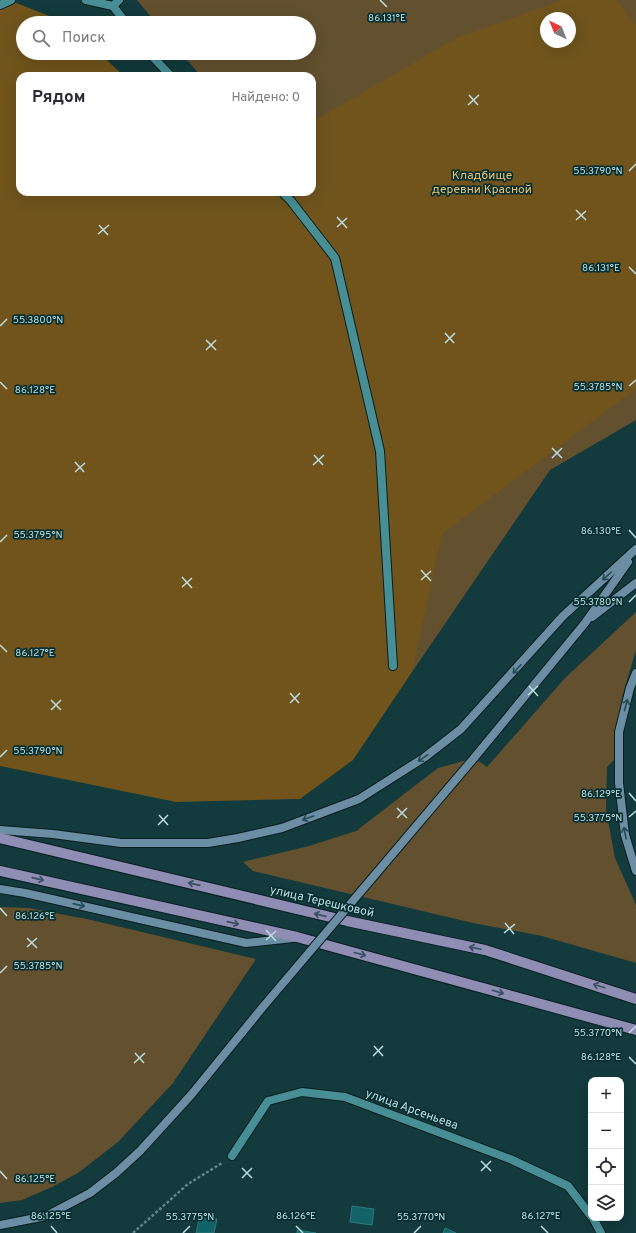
<!DOCTYPE html>
<html lang="ru">
<meta charset="utf-8">
<style>
body{margin:0;font-family:Overpass,sans-serif;background:#f2f2f3;color:#2b2b33}
.controls{position:absolute;right:12px;bottom:12px;display:grid;overflow:hidden;border-radius:8px;box-shadow:0 4px 16px #0002}
.controls button{width:36px;height:36px;display:grid;place-items:center;padding:0;border:0;border-bottom:1px solid #e1e1e2;background:#fff;color:#2b2b33;font:20px sans-serif}
.compass{position:absolute;left:540px;top:12px;width:36px;height:36px;border-radius:50%;background:#fff;box-shadow:0 4px 16px #0002;rotate:317deg}
.list{margin:0;padding:0;list-style:none}
h2{display:flex;justify-content:space-between;align-items:center;height:52px;margin:0;padding:0 16px;font-size:17px}
h2 small{font-size:13px;font-weight:400;color:#7c7c81}
.icon{flex:none;width:22px;height:22px;fill:none;stroke:currentColor;stroke-width:2;stroke-linecap:round;stroke-linejoin:round}
.map{position:relative;flex:none;width:636px;height:1233px;overflow:hidden}
.search{position:absolute;background:#fff;box-shadow:0 4px 16px #0002;left:16px;top:16px;width:300px;height:44px;display:flex;align-items:center;gap:10px;box-sizing:border-box;padding:0 14px;border-radius:22px;color:#7c7c81;font-size:15px}
.panel{position:absolute;background:#fff;box-shadow:0 4px 16px #0002;left:16px;top:72px;width:300px;height:124px;border-radius:12px}
.map>svg:first-child{display:block}
.green{fill:#62502e;fill-rule:evenodd}
.forest{fill:#70541c;fill-rule:evenodd}
.building{fill:#126368;stroke:#2e787d}
.lines{fill:none;stroke-linecap:round;stroke-linejoin:round}
.lane-casing{stroke:#081f20;stroke-width:10}
.street-casing{stroke:#081f20;stroke-width:10}
.secondary-casing{stroke:#081f20;stroke-width:10}
.primary-casing{stroke:#081f20;stroke-width:12}
.path{stroke:#5f8486;stroke-width:2.5;stroke-dasharray:3 2;stroke-linecap:butt}
.lane{stroke:#478f95;stroke-width:8}
.street{stroke:#478f95;stroke-width:8}
.secondary{stroke:#6b8ea4;stroke-width:8}
.primary{stroke:#8f8db4;stroke-width:10}
.secondary-bridge-casing{stroke:#081f20;stroke-width:10;stroke-linecap:butt}
.secondary-bridge{stroke:#6b8ea4;stroke-width:8}
.oneway{stroke:#244c54}
.oneway2{stroke:#365060}
.ticks{fill:none;stroke:#bcdee0;stroke-width:1.5}
.labels{text-anchor:middle;stroke-width:3.5;stroke-linejoin:round;paint-order:stroke}
.park-label{font-size:12px;fill:#edc170;stroke:#062f32}
.street-label{font-size:12px;fill:#bcdee0;stroke:#062f32}
.ticks-label{font-size:10px;text-anchor:middle;fill:#bcdee0;stroke:#062f32;stroke-width:3.5;stroke-linejoin:round;paint-order:stroke}
</style>
<div class="map">
<svg width="636" height="1233" viewBox="0 0 636 1233">
<rect width="100%" height="100%" fill="#133a3c"/>
<g class="green">
<path d="M137,0H636V420L550,470L412,672L416,485L312,192V76H201L181,53H309V23H156ZM546,18H570V42H546Z"/>
<polygon points="636,612 636,650 622,697 617,757 607,767 606,810 615,858 636,905 636,963 542,936 473,923 253,871 243,862 309,846 356,831 438,768 474,758 487,767 565,678"/>
<polygon points="0,907 28,908 87,919 256,959 173,1083 118,1142 78,1173 52,1187 22,1200 0,1203"/>
</g>
<path class="forest" d="M0,0H9L62,21L65,23H23V53H99L124,76H20V192H312V122L456,38L562,0H616L636,25V389L442,534L412,672L353,760L300,799L176,802L0,766ZM546,18H570V42H546Z"/>
<g class="building">
<polygon points="352,1206 374,1209 372,1225 350,1222"/>
<polygon points="200,1215 217,1219 214,1233 196,1233"/>
<polygon points="445,1228 456,1233 443,1233"/>
<polygon points="297,1230 316,1233 297,1233"/>
</g>
<g class="lines">
<defs>
<g id="lane">
<polyline points="113,6 126,23"/>
<polyline points="149,53 171,76"/>
<polyline points="282,192 291,201 335,258 380,451 393,666"/>
<polyline points="232,1156 268,1101 302,1092 345,1097 510,1159 568,1186 591,1216"/>
<polyline points="593,1218 601,1233"/>
</g>
<g id="street">
<polyline points="86,0 113,6 119,0"/>
<polyline points="0,5 11,0"/>
</g>
<g id="secondary">
<polyline points="592,617 636,583"/>
<polyline points="636,673 630,688 619,732 619,783 625,835 636,871"/>
<polyline points="474,758 585,623 628,562"/>
<polyline points="0,830 53,834 121,843 208,843 238,838 282,828 359,799 425,757 461,729 563,616 636,549"/>
<polyline points="0,889 25,893 246,943 293,938"/>
<polyline points="0,1225 46,1216 90,1193 116,1173 140,1151 191,1095 262,1008"/>
</g>
<g id="primary">
<polyline points="0,838 347,921 485,950 636,999"/>
<polyline points="0,871 297,937 636,1030"/>
</g>
</defs>
<use href="#lane" class="lane-casing"/>
<use href="#street" class="street-casing"/>
<use href="#secondary" class="secondary-casing"/>
<use href="#primary" class="primary-casing"/>
<polyline class="path" points="133,1233 188,1184 222,1163"/>
<use href="#lane" class="lane"/>
<use href="#street" class="street"/>
<use href="#secondary" class="secondary"/>
<use href="#primary" class="primary"/>
<defs>
<polyline id="secondary-bridge" points="262,1008 474,758"/>
</defs>
<use href="#secondary-bridge" class="secondary-bridge-casing"/>
<use href="#secondary-bridge" class="secondary-bridge"/>
</g>
<defs><path id="oneway-shaft" d="M-6 0H5M1.5-3L5.5 0L1.5 3" fill="none" stroke-width="1.6" stroke-linecap="round" stroke-linejoin="round"/></defs>
<g class="oneway">
<use href="#oneway-shaft" transform="translate(607 576) rotate(138)"/>
<use href="#oneway-shaft" transform="translate(517 669) rotate(132)"/>
<use href="#oneway-shaft" transform="translate(626 705) rotate(-75)"/>
<use href="#oneway-shaft" transform="translate(423 758) rotate(146)"/>
<use href="#oneway-shaft" transform="translate(308 818) rotate(160)"/>
<use href="#oneway-shaft" transform="translate(625 833) rotate(-101)"/>
<use href="#oneway-shaft" transform="translate(79 905) rotate(13)"/>
</g>
<g class="oneway2">
<use href="#oneway-shaft" transform="translate(38 879) rotate(13)"/>
<use href="#oneway-shaft" transform="translate(194 884) rotate(-167)"/>
<use href="#oneway-shaft" transform="translate(320 915) rotate(-167)"/>
<use href="#oneway-shaft" transform="translate(233 923) rotate(13)"/>
<use href="#oneway-shaft" transform="translate(475 948) rotate(-168)"/>
<use href="#oneway-shaft" transform="translate(360 954) rotate(15)"/>
<use href="#oneway-shaft" transform="translate(599 986) rotate(-162)"/>
<use href="#oneway-shaft" transform="translate(498 992) rotate(16)"/>
</g>
<path class="ticks" d="M380,0L387,7M469,95L478,105M468,105L479,95M629,171L636,164M576,210L586,220M337,217L347,228M576,220L586,211M99,225L108,235M337,227L347,218M98,234L109,225M629,267L636,274M0,326L7,319M445,333L454,343M206,340L216,350M445,343L455,333M206,350L216,340M0,382L7,389M629,386L636,380M552,448L562,458M314,455L323,465M552,458L562,448M75,462L84,472M313,465L324,455M75,472L85,463M629,530L636,538M0,542L7,535M421,570L431,581M182,577L192,588M421,580L431,571M182,587L192,578M629,602L636,595M0,645L7,652M529,686L538,696M290,693L299,703M528,695L538,686M51,700L61,710M290,703L300,693M51,710L61,700M0,757L7,750M629,793L636,801M397,808L407,818M159,815L168,825M629,817L636,811M397,818L407,808M158,825L168,815M0,908L7,916M505,923L514,934M266,930L276,941M504,933L515,924M27,938L37,948M266,940L276,931M27,947L37,938M0,973L7,966M629,1033L636,1026M374,1046L383,1056M135,1053L144,1063M373,1056L383,1046M629,1057L636,1064M134,1063L145,1053M481,1161L491,1171M242,1168L252,1178M0,1171L7,1179M481,1171L491,1161M242,1178L252,1168M51,1226L57,1233M296,1226L303,1233M541,1226L548,1233M183,1233L190,1226M414,1233L421,1226"/>
<g class="labels">
<g class="park-label">
<text x="482" y="179">Кладбище<tspan x="482" dy="14">деревни Красной</tspan></text>
</g>
<g class="street-label">
<text transform="translate(322 901) rotate(13)" y="4">улица Терешковой</text>
<text transform="translate(412 1109) rotate(20)" y="4">улица Арсеньева</text>
</g>
</g>
<g class="ticks-label">
<text x="387" y="21">86.131°E</text>
<text x="598" y="174">55.3790°N</text>
<text x="601" y="271">86.131°E</text>
<text x="38" y="323">55.3800°N</text>
<text x="598" y="390">55.3785°N</text>
<text x="35" y="393">86.128°E</text>
<text x="601" y="534">86.130°E</text>
<text x="38" y="538">55.3795°N</text>
<text x="598" y="605">55.3780°N</text>
<text x="35" y="656">86.127°E</text>
<text x="38" y="754">55.3790°N</text>
<text x="601" y="797">86.129°E</text>
<text x="598" y="821">55.3775°N</text>
<text x="35" y="919">86.126°E</text>
<text x="38" y="969">55.3785°N</text>
<text x="598" y="1036">55.3770°N</text>
<text x="601" y="1060">86.128°E</text>
<text x="35" y="1182">86.125°E</text>
<text x="51" y="1219">86.125°E</text>
<text x="296" y="1219">86.126°E</text>
<text x="541" y="1219">86.127°E</text>
<text x="190" y="1220">55.3775°N</text>
<text x="421" y="1220">55.3770°N</text>
</g>
</svg>
<div class="controls">
<button>+</button>
<button>−</button>
<button><svg class="icon" aria-label="locate" viewBox="0 0 24 24"><circle cx="12" cy="12" r="6"/><path d="M12 2v4M12 18v4M2 12h4M18 12h4"/></svg></button>
<button><svg class="icon" aria-label="layers" viewBox="0 0 24 24"><path d="M12 4l9 5-9 5-9-5zM3 14l9 5 9-5"/></svg></button>
</div>
<svg class="compass" viewBox="-18 -18 36 36"><path d="M0-13l5 13h-10z" fill="#e53935"/><path d="M0 13l5-13h-10z" fill="#7c7c81"/></svg>
<div class="search"><svg class="icon" aria-label="search" viewBox="0 0 24 24"><circle cx="10" cy="10" r="6"/><path d="M15 15l6 6"/></svg>Поиск</div>
<section class="panel">
<h2>Рядом<small>Найдено: 0</small></h2>
<ul class="list">
</ul>
</section>
</div>
